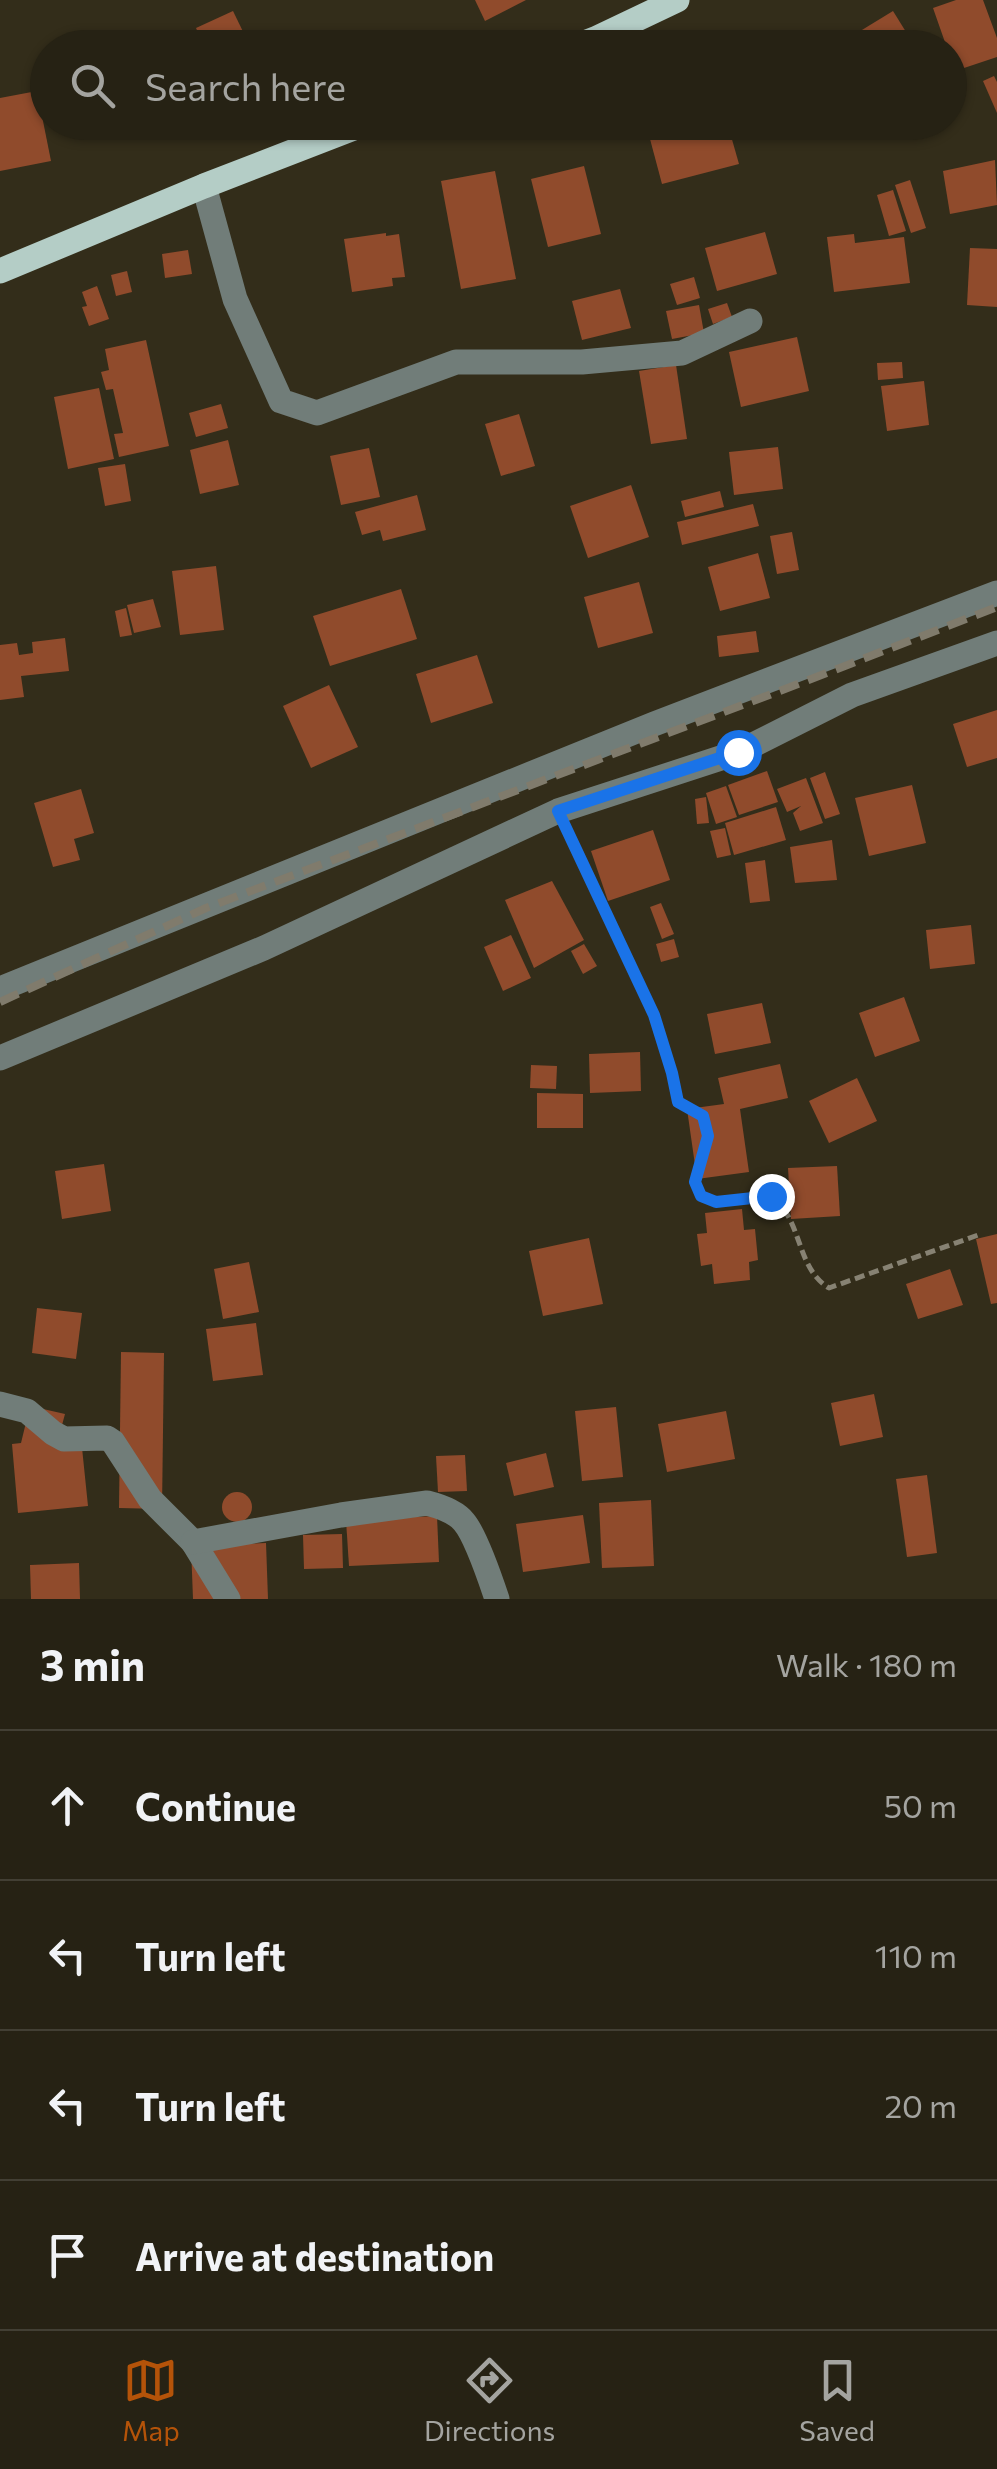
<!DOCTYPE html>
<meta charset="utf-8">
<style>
body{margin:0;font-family:Commissioner,sans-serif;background:#2e2a1d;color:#f1f3f6}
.stop{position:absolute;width:30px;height:30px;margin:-22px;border:8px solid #1a73e8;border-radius:50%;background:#fff}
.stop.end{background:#1a73e8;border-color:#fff;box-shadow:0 2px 10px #0008}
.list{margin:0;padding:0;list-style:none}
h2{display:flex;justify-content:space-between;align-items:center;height:130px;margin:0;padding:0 40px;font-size:42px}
h2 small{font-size:32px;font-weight:400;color:#a4a4a0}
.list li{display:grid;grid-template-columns:65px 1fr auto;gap:30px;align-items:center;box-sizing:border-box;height:150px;padding:0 40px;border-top:2px solid #423f34}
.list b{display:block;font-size:38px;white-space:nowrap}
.list em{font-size:32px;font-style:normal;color:#a4a4a0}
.icon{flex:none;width:55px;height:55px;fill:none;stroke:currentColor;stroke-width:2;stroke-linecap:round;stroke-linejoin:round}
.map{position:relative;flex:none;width:997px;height:1599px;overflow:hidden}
.search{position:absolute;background:#262214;box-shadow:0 2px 8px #0004;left:30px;right:30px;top:30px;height:110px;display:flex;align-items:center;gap:25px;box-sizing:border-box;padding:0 35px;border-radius:55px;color:#a4a4a0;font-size:38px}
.sheet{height:730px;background:#262214}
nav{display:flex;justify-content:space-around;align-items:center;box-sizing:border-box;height:140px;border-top:2px solid #423f34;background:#262214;font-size:28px;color:#a4a4a0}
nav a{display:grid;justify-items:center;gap:5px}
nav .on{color:#b45309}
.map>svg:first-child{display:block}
.building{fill:#904b2c}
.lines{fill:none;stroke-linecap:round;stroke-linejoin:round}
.path{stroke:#878273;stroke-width:5;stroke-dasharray:10 5;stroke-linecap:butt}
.minor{stroke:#717d79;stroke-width:25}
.major{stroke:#b4cdc6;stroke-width:25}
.rail{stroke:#807b6c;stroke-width:8;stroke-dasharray:20 10;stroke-linecap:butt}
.route{stroke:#1a73e8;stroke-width:12}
</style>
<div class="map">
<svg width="997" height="1599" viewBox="0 0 997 1599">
<rect width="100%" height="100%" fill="#332d1a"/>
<g class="building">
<polygon points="475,0 526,0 485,21"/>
<polygon points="956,0 983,0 997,38 997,57 955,71 950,55 950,48 947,48 933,8"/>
<polygon points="233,11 250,46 205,48 196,28"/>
<polygon points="893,11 916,48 865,48 857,33"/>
<polygon points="164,30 169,48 134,48 132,41"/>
<polygon points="994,76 997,82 997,113 983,81"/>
<polygon points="37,91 51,161 0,171 0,98"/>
<polygon points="711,122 727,122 739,164 662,184 650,139"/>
<polygon points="995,160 997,205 950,214 943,171"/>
<polygon points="584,166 601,234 548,247 531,179"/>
<polygon points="495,171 516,279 461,289 441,181"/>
<polygon points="910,180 926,228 911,233 895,185"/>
<polygon points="893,190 906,231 889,236 877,195"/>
<polygon points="765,232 777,274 717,291 705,248"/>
<polygon points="386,233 386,236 399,234 405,277 392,278 393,286 352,292 344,239"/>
<polygon points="854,234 855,243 904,237 910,283 834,292 827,237"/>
<polygon points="970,248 997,249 997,307 967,305"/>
<polygon points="188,250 192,274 165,278 162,254"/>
<polygon points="127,271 132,292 116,296 111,275"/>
<polygon points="694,277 700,298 677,305 670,284"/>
<polygon points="97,286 109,319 89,326 82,307 87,306 82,292"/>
<polygon points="620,289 631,328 582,340 572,301"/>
<polygon points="727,303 732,317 713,324 708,309"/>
<polygon points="699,305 704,333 672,339 666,311"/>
<polygon points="797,337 809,391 741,407 729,352"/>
<polygon points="146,340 169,446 119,457 114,434 123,433 113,389 106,390 101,372 109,370 105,349"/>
<polygon points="902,362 903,378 878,380 877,363"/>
<polygon points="676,365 687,439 651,444 639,371"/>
<polygon points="924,381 929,425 887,431 881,386"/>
<polygon points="99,388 114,459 68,469 54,397"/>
<polygon points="221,404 228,428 196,437 189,413"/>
<polygon points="519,414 535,466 501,476 485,424"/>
<polygon points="228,440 239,485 200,494 190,450"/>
<polygon points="778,447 783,489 734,495 729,452"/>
<polygon points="369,448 380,497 341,505 330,456"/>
<polygon points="125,464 131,501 105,506 98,468"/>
<polygon points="631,485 649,537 588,558 570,506"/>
<polygon points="720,491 724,507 685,517 681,501"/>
<polygon points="417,495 426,530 383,541 380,530 362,535 355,512"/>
<polygon points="753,504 759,526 682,545 677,522"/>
<polygon points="792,532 799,570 777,574 770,536"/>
<polygon points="758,553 770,598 720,611 708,567"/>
<polygon points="216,566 224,630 180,635 172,571"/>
<polygon points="639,582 653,633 598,648 584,597"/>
<polygon points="401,589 417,639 330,666 313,616"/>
<polygon points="153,599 161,627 134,633 127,605"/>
<polygon points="126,608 132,635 120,637 115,611"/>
<polygon points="756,631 759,652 719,657 717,636"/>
<polygon points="65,638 69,671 21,676 24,697 0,700 0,645 17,643 19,655 33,653 32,642"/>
<polygon points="477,655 493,703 431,723 416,674"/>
<polygon points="329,685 358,747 311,768 283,706"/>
<polygon points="997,710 997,758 967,767 953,724"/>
<polygon points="767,771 778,802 739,815 728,785"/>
<polygon points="825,772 840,814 825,819 810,778"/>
<polygon points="806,778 823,823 800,831 793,813 801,806 787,812 777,789"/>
<polygon points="912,785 926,843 869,856 855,798"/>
<polygon points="726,786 737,817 716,824 706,793"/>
<polygon points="81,789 94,833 74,839 80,860 53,867 34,803"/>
<polygon points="706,797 709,823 697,824 695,799"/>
<polygon points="776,807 786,840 734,855 725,823"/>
<polygon points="725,828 731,855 717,858 710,831"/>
<polygon points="653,830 670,880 608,901 591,851"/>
<polygon points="832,840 837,880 795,883 790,847"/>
<polygon points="765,860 770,901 750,903 745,863"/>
<polygon points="552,881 584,940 534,968 505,900"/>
<polygon points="661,903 674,934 662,939 650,907"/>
<polygon points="971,925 975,964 930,969 926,930"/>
<polygon points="511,935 531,978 503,991 484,947"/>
<polygon points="674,939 679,957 661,962 656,944"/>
<polygon points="584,944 597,966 583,974 571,951"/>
<polygon points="904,997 920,1041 875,1057 859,1013"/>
<polygon points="762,1003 771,1043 715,1054 707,1014"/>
<polygon points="640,1052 641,1091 590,1093 589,1054"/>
<polygon points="780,1064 788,1098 740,1109 749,1172 697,1179 687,1109 724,1104 718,1078"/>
<polygon points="531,1065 557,1066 556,1089 530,1088"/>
<polygon points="857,1078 877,1121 829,1143 809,1101"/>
<polygon points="537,1093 583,1094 583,1128 537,1128"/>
<polygon points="104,1164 111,1211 62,1219 55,1171"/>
<polygon points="837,1166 840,1216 791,1219 788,1168"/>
<polygon points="742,1209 744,1230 755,1229 758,1260 749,1262 750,1280 714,1284 712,1264 701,1266 697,1234 707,1233 705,1213"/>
<polygon points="997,1234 997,1303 991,1304 976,1239"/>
<polygon points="589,1238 603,1304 543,1316 529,1251"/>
<polygon points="249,1262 259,1312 223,1319 214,1269"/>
<polygon points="950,1269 963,1305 918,1319 906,1284"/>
<polygon points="37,1308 82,1313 76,1359 32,1353"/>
<polygon points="256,1323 263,1375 213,1381 206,1329"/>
<polygon points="121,1352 164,1353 162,1509 119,1508"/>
<polygon points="874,1394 883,1437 840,1446 831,1403"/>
<polygon points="30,1406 65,1414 58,1440 81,1438 88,1506 18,1513 12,1444 21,1443"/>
<polygon points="616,1407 623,1477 582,1481 575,1411"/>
<polygon points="726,1411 735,1459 667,1472 658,1424"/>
<polygon points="546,1453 554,1487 514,1496 506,1463"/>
<polygon points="465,1455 467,1491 438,1492 436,1456"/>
<polygon points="927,1475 937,1553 907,1557 896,1479"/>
<circle cx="237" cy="1507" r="15"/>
<polygon points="651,1500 654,1566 602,1568 599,1503"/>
<polygon points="583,1515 590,1563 523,1572 516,1524"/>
<polygon points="437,1516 439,1562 349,1566 346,1520"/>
<polygon points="342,1534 343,1568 304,1569 303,1535"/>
<polygon points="266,1543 268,1599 193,1599 191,1546"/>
<polygon points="79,1563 80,1599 31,1599 30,1565"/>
</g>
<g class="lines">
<path class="path" d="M568,832C609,920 660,1007 678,1102L703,1116L708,1136L695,1181L701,1196L716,1203L771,1196C775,1200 780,1203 783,1208C802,1234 800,1270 829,1288L981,1234"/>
<g class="minor">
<polyline points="204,186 235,299 281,401 317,413 456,362 582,362 682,353 750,321"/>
<polyline points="0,989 654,724 997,593"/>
<polyline points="0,1058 264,948 558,811 739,752 852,695 997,643"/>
<polyline points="0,1404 27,1411 53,1433 64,1439 107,1438 113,1442 150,1499 193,1542 228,1599"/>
<path d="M193,1542L341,1515L427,1503C439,1506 456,1512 464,1522C475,1535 491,1581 497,1599"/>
</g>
<g class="major">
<polyline points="572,48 595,39 677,0"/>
<polyline points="0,271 204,186 369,122"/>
</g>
<polyline class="rail" points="0,1002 206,908 806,681 997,607"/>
</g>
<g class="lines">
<polyline class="route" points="738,752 558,811 654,1015 672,1073 678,1102 703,1116 708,1136 695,1182 701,1196 716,1202 771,1196"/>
</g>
</svg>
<div class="stop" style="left:738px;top:752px"></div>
<div class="stop end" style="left:771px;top:1196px"></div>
<div class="search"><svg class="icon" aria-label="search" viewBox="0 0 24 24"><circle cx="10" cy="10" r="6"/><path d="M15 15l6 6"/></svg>Search here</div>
</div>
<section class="sheet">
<h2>3 min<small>Walk · 180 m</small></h2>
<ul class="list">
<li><svg class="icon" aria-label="ahead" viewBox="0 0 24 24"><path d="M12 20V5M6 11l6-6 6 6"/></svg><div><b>Continue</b></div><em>50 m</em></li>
<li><svg class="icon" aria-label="left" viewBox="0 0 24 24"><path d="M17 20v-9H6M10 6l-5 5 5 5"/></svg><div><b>Turn left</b></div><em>110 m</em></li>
<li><svg class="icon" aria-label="left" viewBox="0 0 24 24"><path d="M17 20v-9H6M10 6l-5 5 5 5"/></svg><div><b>Turn left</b></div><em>20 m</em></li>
<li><svg class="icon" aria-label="arrive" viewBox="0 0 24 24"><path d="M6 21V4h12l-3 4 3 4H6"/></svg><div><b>Arrive at destination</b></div></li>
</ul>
</section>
<nav>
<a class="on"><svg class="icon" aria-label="map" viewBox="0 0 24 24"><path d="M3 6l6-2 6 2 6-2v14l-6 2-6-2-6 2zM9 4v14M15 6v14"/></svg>Map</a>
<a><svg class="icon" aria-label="directions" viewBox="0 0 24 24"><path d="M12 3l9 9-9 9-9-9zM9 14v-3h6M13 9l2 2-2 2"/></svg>Directions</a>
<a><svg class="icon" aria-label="saved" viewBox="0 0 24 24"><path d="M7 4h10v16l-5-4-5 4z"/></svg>Saved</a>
</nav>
